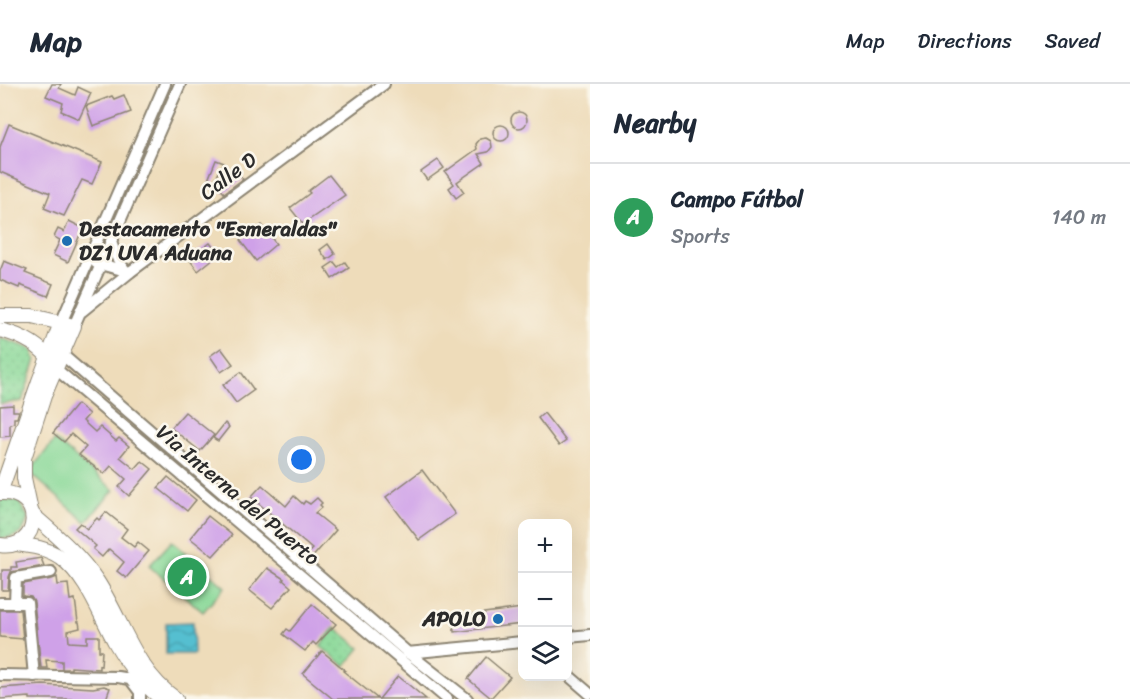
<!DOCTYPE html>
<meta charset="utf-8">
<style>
body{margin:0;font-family:Sriracha,sans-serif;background:#f6f6f7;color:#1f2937}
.controls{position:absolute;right:18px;bottom:18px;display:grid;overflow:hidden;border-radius:12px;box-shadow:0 6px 24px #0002}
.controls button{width:54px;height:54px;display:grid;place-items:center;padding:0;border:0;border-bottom:2px solid #e0e1e3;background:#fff;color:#1f2937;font:30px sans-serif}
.you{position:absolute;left:302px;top:376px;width:21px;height:21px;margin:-15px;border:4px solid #fff;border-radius:50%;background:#1a73e8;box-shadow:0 0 0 9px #1a73e833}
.badge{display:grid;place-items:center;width:39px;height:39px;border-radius:50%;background:#db2777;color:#fff;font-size:20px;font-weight:700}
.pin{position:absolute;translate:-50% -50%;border:3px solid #fff;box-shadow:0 2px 6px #0006}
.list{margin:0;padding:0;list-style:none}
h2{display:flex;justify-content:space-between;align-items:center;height:78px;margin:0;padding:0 24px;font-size:26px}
h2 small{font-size:20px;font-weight:400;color:#747a83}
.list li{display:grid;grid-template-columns:39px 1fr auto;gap:18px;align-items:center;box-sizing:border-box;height:108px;padding:0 24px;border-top:2px solid #e0e1e3}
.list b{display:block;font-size:22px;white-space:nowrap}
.list p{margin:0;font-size:20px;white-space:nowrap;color:#747a83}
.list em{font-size:20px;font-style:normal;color:#747a83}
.icon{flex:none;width:33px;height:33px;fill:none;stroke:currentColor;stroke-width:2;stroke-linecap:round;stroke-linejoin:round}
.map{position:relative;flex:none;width:590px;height:615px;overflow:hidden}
header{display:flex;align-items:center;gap:36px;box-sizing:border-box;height:84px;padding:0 30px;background:#fff;border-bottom:2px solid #e0e1e3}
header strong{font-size:28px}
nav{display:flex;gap:33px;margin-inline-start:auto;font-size:21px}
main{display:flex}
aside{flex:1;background:#fff}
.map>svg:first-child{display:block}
.grass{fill:url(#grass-dots);stroke:#5a8262;stroke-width:1.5}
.pitch{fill:#89d898;stroke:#5a8262;stroke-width:1.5}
.water{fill:url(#water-waves);stroke:#40757e;stroke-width:1.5}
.building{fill:#cfa1e8}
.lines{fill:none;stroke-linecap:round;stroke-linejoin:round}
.minor-casing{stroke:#8c8472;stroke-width:14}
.major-casing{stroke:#8c8472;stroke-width:16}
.minor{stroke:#fff;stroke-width:10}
.major{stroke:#fff;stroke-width:14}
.poi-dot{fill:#1f6fb2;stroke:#fbf7ec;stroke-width:2}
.labels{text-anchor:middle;stroke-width:5;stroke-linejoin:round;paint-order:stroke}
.street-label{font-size:21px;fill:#2b2b2b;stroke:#fbf7ec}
.poi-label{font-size:21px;font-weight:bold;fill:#2b2b2b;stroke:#fbf7ec;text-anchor:start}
</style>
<header>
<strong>Map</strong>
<nav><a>Map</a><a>Directions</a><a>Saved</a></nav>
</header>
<main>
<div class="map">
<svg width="590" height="615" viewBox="0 0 590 615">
<defs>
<pattern id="grass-dots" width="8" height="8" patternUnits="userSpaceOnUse" patternTransform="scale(1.5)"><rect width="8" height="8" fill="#89d898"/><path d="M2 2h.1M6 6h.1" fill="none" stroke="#76ba83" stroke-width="1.8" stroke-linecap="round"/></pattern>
<pattern id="water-waves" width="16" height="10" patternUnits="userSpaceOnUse" patternTransform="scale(1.5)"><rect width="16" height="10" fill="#54bfd0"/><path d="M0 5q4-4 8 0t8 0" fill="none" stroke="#469ba9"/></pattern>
</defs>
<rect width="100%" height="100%" fill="#fbf7ec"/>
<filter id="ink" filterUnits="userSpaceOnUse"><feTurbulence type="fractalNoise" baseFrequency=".0167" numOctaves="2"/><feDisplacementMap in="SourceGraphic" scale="12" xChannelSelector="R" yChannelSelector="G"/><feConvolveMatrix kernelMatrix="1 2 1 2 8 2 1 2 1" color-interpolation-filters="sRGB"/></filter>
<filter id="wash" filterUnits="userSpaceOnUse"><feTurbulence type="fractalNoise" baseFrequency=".008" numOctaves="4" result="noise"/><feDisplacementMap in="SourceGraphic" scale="24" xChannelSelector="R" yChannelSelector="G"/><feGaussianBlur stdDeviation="1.35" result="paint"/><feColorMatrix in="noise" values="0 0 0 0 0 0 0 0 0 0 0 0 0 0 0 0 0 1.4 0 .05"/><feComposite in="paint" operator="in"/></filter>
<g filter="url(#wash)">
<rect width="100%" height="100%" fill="#eedcba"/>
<g class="grass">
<polygon points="0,254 32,265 36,275 22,317 0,320"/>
<path d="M0,415L18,417L28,433C24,450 17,454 0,454Z"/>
<polygon points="335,543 360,564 345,582 320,562"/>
</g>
<g class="pitch">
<polygon points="55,356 114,406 86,438 29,388"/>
<polygon points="172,457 225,503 203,528 149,482"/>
</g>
<polygon class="water" points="193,538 194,570 166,570 166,539"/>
<g id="blocks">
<g class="building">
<polygon points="52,0 61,0 59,4 75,11 78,3 91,9 79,35 61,27 63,19 46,12"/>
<polygon points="124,11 131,28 93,42 86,22 112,12 114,15"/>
<circle cx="519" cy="36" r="8"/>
<polygon points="9,40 102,78 92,100 82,96 64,132 44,124 50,109 0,88 0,63"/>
<circle cx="501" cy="49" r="8"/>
<polygon points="486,54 491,57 492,63 488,68 478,70 484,79 457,98 464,108 456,114 449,104 454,100 445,88 477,65 476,60 480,55"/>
<polygon points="216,76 224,79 213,99 208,96"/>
<polygon points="438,76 444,84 427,96 421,88"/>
<polygon points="238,89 243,95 224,109 219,103"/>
<polygon points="329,91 345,111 303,140 290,124 310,109 308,107"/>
<polygon points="69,137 83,144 68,178 53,171 60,156 54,153 58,145 64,148"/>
<polygon points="262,141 276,160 256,177 240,156"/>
<polygon points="210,159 219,170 198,187 189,175"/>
<polygon points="328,160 335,170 327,176 320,166"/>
<polygon points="4,177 27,186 25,189 53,200 48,212 20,201 19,204 0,196 0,187"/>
<polygon points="334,178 338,183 345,178 349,184 332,195 325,184"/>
<polygon points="221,264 233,280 221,288 210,272"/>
<polygon points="241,288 254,306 236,319 223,301"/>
<polygon points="77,320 89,330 83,337 95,348 100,343 116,357 119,354 129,362 120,373 135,385 142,377 152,385 129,412 119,403 126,395 111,382 104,390 79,371 86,363 71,350 64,358 53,349"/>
<polygon points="13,321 13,327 19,327 17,334 14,334 14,339 10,340 10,352 0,353 0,322"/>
<polygon points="185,328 214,351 200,367 171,344"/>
<polygon points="544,329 566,357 559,362 538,334"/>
<polygon points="225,339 229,343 218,357 213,354"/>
<polygon points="422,386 455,430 419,456 386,413"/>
<polygon points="168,393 196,416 187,427 158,404"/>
<polygon points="262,401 286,422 294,412 303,420 305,417 310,420 317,414 322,419 320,421 322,423 315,429 336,446 311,475 306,471 312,465 251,413"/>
<polygon points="106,428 127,445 121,453 134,463 138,458 149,467 126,494 117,487 124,478 109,465 102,473 93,465 96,462 75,444 80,439 87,445 97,434 99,436"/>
<polygon points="208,432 232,451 213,472 190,454"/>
<polygon points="41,474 44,482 11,488 9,493 8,506 2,506 2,486 11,486 11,483 17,483 16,478"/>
<polygon points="267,484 284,495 283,496 291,503 272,524 249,506"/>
<polygon points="57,493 58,501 68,500 70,516 75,515 78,538 79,538 80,544 68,547 69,558 87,559 87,552 99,552 99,567 102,567 101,582 99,581 99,585 71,583 71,585 62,585 62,577 46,576 47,584 41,584 34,518 31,513 23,512 23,500 52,495"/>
<polygon points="312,520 336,540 316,561 313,558 305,567 283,550 287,545 290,547"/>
<polygon points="522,524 522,540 454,548 453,533"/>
<polygon points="0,526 20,526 23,555 0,553"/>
<polygon points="322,567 345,586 343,587 378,615 333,615 303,590"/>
<polygon points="486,573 510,593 491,614 468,595"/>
<polygon points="398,592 426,615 379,615"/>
<polygon points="43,601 93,604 104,602 110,604 106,615 30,615 30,613 0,615 0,604"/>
</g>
</g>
</g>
<g filter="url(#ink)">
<use href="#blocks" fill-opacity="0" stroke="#8c8472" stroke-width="1.5"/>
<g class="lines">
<defs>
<g id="minor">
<polyline points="111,158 116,172 124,185"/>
<polyline points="96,179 130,188"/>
<polyline points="82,227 130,188 384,0"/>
<polyline points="61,239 165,0"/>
<polyline points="74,242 180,0"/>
<polyline points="58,267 407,568 467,615"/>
<polyline points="56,285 447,615"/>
<polyline points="15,518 16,494 51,488"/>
<polyline points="0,519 27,519 34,592"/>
<polyline points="568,553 590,551"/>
<polyline points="407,569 522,558"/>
<polyline points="0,591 118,593 130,595 140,608 140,615"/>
<polyline points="568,591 590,610"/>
</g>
<g id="major">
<polyline points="0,232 32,232 74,242 44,312 24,374 24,394 30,422"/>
<path d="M0,246C20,251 41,261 52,279"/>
<polyline points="0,409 39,297 61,239"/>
<path d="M0,409C45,406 42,467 0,461"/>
<path d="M33,431C56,451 80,471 97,497C123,537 135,587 176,615"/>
<path d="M16,460C31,462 47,464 60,473C87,493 99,529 115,558C127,580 142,599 161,615"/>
</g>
</defs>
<use href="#minor" class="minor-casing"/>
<use href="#major" class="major-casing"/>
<use href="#minor" class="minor"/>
<use href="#major" class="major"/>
</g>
</g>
<g class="poi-dot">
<circle cx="67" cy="157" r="6"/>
<circle cx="498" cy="535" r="6"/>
</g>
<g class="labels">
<g class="street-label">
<text transform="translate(228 92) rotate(-37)" y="7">Calle D</text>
<text transform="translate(238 411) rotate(40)" y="7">Via Interna del Puerto</text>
</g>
<g class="poi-label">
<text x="79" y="152">Destacamento "Esmeraldas"<tspan x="79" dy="24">DZ1 UVA Aduana</tspan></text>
<text x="486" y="542" text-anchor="end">APOLO</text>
</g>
</g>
</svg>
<div class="controls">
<button>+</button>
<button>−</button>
<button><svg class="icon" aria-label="layers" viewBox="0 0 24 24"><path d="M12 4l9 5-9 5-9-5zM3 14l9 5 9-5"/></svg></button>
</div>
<div class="you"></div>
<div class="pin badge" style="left:187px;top:493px;background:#2e9e5b">A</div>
</div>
<aside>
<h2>Nearby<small></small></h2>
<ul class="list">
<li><span class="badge" style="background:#2e9e5b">A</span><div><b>Campo Fútbol</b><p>Sports</p></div><em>140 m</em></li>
</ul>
</aside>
</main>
